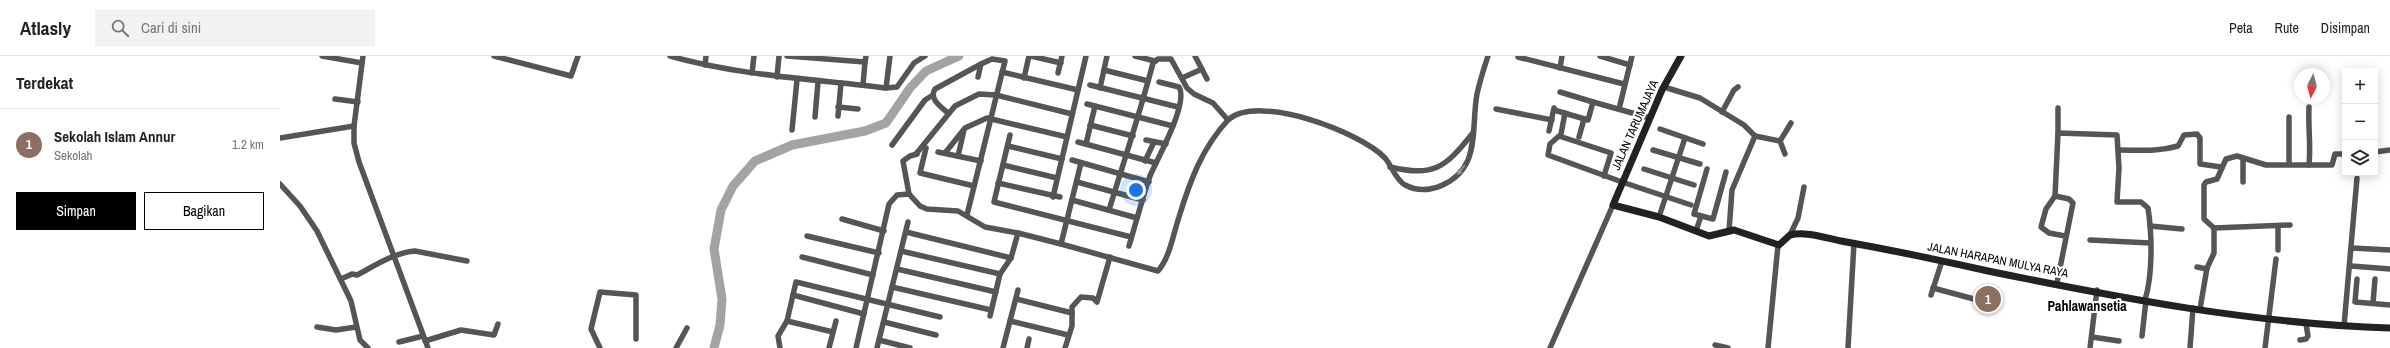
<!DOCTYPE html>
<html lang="id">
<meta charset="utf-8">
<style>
body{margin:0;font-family:"Archivo Narrow",sans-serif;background:#f2f2f2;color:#222}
.controls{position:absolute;right:12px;top:12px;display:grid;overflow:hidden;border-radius:0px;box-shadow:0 2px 10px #0003}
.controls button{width:36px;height:36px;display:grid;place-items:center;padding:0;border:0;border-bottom:1px solid #e0e0e0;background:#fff;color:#222;font:20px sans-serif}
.compass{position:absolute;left:2014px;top:12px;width:36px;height:36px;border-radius:50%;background:#fff;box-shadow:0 2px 10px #0003;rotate:186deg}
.you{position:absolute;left:856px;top:134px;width:14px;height:14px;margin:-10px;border:3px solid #fff;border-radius:50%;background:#1a73e8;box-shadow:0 0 0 6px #1a73e833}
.badge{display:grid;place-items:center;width:26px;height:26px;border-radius:50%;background:#000;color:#fff;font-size:13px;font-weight:700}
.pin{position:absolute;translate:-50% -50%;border:2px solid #fff;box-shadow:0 1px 4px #0006}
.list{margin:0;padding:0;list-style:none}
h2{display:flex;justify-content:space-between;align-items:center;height:52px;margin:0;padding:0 16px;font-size:17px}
h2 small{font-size:13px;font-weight:400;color:#767676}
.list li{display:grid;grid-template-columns:26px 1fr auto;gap:12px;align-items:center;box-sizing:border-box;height:72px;padding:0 16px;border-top:1px solid #e0e0e0}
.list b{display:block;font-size:15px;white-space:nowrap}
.list p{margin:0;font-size:13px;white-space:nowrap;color:#767676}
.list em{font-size:13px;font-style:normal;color:#767676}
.actions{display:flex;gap:8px;padding:12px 16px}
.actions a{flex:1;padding:9px 0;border:1px solid #000;border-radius:0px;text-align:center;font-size:14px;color:#000}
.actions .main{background:#000;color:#fff}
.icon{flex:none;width:22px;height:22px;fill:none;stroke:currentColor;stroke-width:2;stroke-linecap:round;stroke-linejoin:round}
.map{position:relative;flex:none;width:2110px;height:292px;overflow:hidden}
header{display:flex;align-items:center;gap:24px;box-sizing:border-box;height:56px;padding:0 20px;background:#fff;border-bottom:1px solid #e0e0e0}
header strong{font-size:19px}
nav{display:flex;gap:22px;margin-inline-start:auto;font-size:14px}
.search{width:280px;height:36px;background:#f2f2f2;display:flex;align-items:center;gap:10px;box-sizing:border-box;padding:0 14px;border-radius:0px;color:#767676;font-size:15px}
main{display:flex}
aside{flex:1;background:#fff}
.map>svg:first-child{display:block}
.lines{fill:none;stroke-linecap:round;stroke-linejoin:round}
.river{stroke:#a3a3a3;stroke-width:9}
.street{stroke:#555;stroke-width:5.5}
.secondary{stroke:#222;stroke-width:7}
.oneway{fill:#999}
.labels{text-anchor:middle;stroke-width:4;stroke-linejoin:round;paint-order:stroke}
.street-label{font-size:12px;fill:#000;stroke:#fff}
.quarter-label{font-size:14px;font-weight:bold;fill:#000;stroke:#fff}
</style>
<header>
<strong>Atlasly</strong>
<div class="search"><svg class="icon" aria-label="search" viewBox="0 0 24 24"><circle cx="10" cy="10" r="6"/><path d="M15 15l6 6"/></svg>Cari di sini</div>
<nav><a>Peta</a><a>Rute</a><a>Disimpan</a></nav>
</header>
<main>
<aside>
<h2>Terdekat<small></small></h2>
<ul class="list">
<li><span class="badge" style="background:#8d6e63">1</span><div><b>Sekolah Islam Annur</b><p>Sekolah</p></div><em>1.2 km</em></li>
</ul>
<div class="actions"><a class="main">Simpan</a><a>Bagikan</a></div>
</aside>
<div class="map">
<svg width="2110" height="292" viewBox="0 0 2110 292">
<rect width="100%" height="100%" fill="#fff"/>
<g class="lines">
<polyline class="river" points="434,292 440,269 442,243 434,193 441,154 453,130 475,105 512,89 585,75 606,67 630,32 646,15 679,0"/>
<g class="street">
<polyline points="42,0 82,7"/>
<polyline points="83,0 74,70 74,87 79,106 148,292"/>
<polyline points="214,0 291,20 298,0"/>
<path d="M390,0C461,20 534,23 606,32L610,0"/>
<polyline points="507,0 585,6 586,0"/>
<polyline points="751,0 781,7"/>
<polyline points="855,0 875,5"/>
<polyline points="915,0 927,23"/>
<polyline points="1320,0 1350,9"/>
<polyline points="1238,1 1344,28"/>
<polyline points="425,9 426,0"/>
<polyline points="1280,12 1282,0"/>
<polyline points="824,14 868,25"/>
<polyline points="722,16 798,34"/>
<polyline points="472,17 474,0"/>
<polyline points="778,17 782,0"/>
<polyline points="497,21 499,0"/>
<polyline points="744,22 749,0"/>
<polyline points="902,22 922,13"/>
<polyline points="583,29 585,6"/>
<polyline points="810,29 898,51"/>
<polyline points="1384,31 1420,42 1464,69 1475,80"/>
<polyline points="606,32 617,31 634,7 645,0"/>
<polyline points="820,32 827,0"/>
<polyline points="1280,36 1313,46"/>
<polyline points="55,43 78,46"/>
<polyline points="807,48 893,70"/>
<polyline points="558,51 578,53"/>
<path d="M2029,51C2028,71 2031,89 2029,109"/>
<polyline points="1778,52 1778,77"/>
<polyline points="1216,53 1272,64"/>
<polyline points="1339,53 1352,0"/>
<polyline points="1274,54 1308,64 1313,46 1370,62"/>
<polyline points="1442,56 1454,34 1458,31"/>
<path d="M668,57C660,50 649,43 655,33L701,8"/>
<polyline points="558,60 561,27"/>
<polyline points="535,61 538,26"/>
<polyline points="2009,61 2009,108"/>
<polyline points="810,69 853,80"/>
<polyline points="1380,73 1423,88"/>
<polyline points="512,74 517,24"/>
<polyline points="1269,75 1274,52"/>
<polyline points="1281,78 1285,57"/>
<polyline points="730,79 714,146 851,181"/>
<polyline points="1299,81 1304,63"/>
<polyline points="0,82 74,70"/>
<polyline points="866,84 886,88"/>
<polyline points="1500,85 1511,67"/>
<polyline points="798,86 876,107"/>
<polyline points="806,88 815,50"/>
<polyline points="612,89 645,44 653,39"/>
<polyline points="728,90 782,103"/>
<polyline points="646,92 640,117 694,130"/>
<polyline points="1373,94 1420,108"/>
<path d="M1839,94C1859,94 1878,96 1898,90L1904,79L1917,78L1920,82V108L1941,111"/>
<polyline points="658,96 701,105"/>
<polyline points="2095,96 2110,94"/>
<polyline points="665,97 685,72 707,62 787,81"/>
<polyline points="636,98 675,50 699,38 716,39 792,58"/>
<polyline points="678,100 684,74"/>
<polyline points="1963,102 1963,126"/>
<polyline points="792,104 869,126"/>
<polyline points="865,105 874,86"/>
<polyline points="723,109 777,122"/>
<path d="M1110,111C1154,121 1165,112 1192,78"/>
<polyline points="1364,113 1414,129"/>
<polyline points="1427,113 1414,158 1433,163 1446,116"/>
<polyline points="1324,120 1331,97 1279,80 1270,88 1268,99 1342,126 1411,149"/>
<polyline points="797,126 863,144"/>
<polyline points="718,127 780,141"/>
<polyline points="0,128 20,150 37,175 71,245 80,284 88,292"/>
<polyline points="629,138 623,105 630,100 637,98"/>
<polyline points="1775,140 1766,153 1761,171 1769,177 1785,180"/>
<polyline points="773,141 806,0"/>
<polyline points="792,144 857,162"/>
<path d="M829,154C844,105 860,57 873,7L878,3H891L907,32L914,38L933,47L948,64C978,37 1080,76 1105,102C1112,110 1115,123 1125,129C1148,141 1178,127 1188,104C1196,84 1193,59 1197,38C1200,25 1204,12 1208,0"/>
<polyline points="687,159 725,5 712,3 701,8 698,21"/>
<polyline points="1379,161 1405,82"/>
<polyline points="562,163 604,175"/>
<polyline points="1870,170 1902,173"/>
<polyline points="1934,172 2010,169"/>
<polyline points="1416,175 1421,160"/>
<polyline points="1449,175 1452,134 1475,80 1500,85 1505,98"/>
<polyline points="626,176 731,202"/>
<polyline points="1510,179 1518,162 1524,131"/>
<polyline points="527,180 599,197"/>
<polyline points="1810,184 1870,187"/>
<path d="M781,188L878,215C890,201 893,179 899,161C910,125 922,92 948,64"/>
<path d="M849,190C856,167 862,143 870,120C877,103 909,47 899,31L879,26"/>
<polyline points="2072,192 2110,194"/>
<polyline points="1998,194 1998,170"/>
<polyline points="621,195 720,218"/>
<polyline points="522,201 593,219"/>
<polyline points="2071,210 2110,213"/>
<polyline points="1917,211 1927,213"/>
<polyline points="617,213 716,236"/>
<path d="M61,223L72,218L77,219C96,209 113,197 135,195L187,205"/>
<polyline points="2077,223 2075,246 2110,249"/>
<path d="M1777,227L1793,147L1789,143L1775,140L1778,77L1837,79L1839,112L1837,146H1861L1868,152C1872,178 1873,218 1865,244"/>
<polyline points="612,231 711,254"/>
<polyline points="1653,232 1694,243"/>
<polyline points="513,239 584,258"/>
<polyline points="1651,239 1662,205"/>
<polyline points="736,243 792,257"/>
<polyline points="2093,247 2095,223"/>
<polyline points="1920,253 1927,212 1934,197 1934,172 1924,163 1924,129 1926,126 1937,123 1946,103 1957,100 1986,109 2052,109 2055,98 2065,98"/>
<polyline points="710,260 720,218 731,202 738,177 781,188 801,107"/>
<polyline points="507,265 553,276"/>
<polyline points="730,265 788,279"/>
<polyline points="604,266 656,279"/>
<polyline points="2064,270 2077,122"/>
<polyline points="37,271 56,274 76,271"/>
<polyline points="1862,280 1866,244"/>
<polyline points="1812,281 1839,285"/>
<polyline points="599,284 630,292"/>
<polyline points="2020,284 2026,283 2028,280 2026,268"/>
<polyline points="145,285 181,274 214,279 218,268"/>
<polyline points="119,286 143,280"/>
<polyline points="1435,289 1448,292"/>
<polyline points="320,292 311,273 320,236 356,239 356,283"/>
<polyline points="396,292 407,272"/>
<polyline points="500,292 498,280 507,265 516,226 660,261"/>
<polyline points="549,292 556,265"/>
<polyline points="576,292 609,148 617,139 629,138 640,150 647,153 678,155 705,171 738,177"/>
<polyline points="597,292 628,166"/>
<polyline points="723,292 738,234"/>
<polyline points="747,292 749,283"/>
<polyline points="785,292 792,270 792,251 801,241 813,242 817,246 830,201"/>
<polyline points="1270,292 1333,149"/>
<polyline points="1488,292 1498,189"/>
<polyline points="1568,292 1574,187"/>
<polyline points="1810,292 1817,234"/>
<polyline points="1910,292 1913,252"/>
<polyline points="1985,292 1996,203"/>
</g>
<path class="secondary" d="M1401,0L1382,34L1333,149L1379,161L1429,180L1454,174L1499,189L1510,179C1525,175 1546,182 1561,185C1611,194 1659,204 1708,215C1840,242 1975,268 2110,272"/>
</g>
<defs><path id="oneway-solid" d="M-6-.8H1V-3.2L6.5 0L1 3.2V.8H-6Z"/></defs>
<use class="oneway" href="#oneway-solid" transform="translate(1181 114) rotate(128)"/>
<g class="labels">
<g class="street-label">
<text transform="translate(1355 69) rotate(-66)" y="4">JALAN TARUMAJAYA</text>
<text transform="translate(1718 204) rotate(11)" y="4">JALAN HARAPAN MULYA RAYA</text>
</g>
<g class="quarter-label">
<text x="1807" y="255">Pahlawansetia</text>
</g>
</g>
</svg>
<div class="controls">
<button>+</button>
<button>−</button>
<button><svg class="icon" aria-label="layers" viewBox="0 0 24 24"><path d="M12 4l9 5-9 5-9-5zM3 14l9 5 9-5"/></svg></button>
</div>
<svg class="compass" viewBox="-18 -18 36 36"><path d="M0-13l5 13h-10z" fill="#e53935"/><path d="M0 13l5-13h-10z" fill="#767676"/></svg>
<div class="you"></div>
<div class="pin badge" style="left:1708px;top:243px;background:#8d6e63">1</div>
</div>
</main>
